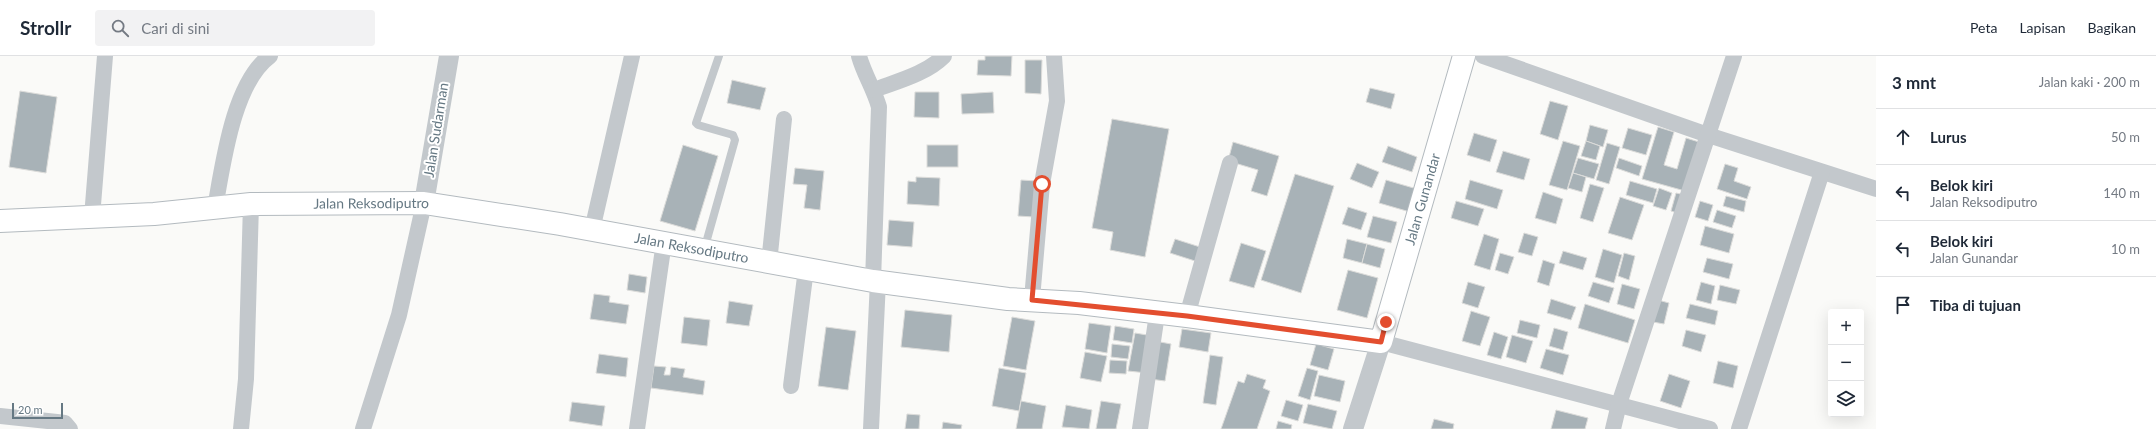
<!DOCTYPE html>
<html lang="id">
<meta charset="utf-8">
<style>
body{margin:0;font-family:Lato,sans-serif;background:#f2f2f3;color:#1f2937}
.controls{position:absolute;right:12px;bottom:12px;display:grid;overflow:hidden;border-radius:4px;box-shadow:0 4px 16px #0002}
.controls button{width:36px;height:36px;display:grid;place-items:center;padding:0;border:0;border-bottom:1px solid #e0e1e3;background:#fff;color:#1f2937;font:20px sans-serif}
.scale{position:absolute;left:12px;bottom:10px;width:51px;box-sizing:border-box;padding-left:4px;border:2px solid #657883;border-top:0;font-size:11px;line-height:14px;white-space:nowrap;color:#657883;-webkit-text-stroke:3px #fff;paint-order:stroke}
.stop{position:absolute;width:12px;height:12px;margin:-9px;border:3px solid #e34e2f;border-radius:50%;background:#fff}
.stop.end{background:#e34e2f;border-color:#fff;box-shadow:0 1px 4px #0008}
.list{margin:0;padding:0;list-style:none}
h2{display:flex;justify-content:space-between;align-items:center;height:52px;margin:0;padding:0 16px;font-size:17px}
h2 small{font-size:13px;font-weight:400;color:#747a83}
.list li{display:grid;grid-template-columns:26px 1fr auto;gap:12px;align-items:center;box-sizing:border-box;height:56px;padding:0 16px;border-top:1px solid #e0e1e3}
.list b{display:block;font-size:15px;white-space:nowrap}
.list p{margin:0;font-size:13px;white-space:nowrap;color:#747a83}
.list em{font-size:13px;font-style:normal;color:#747a83}
.icon{flex:none;width:22px;height:22px;fill:none;stroke:currentColor;stroke-width:2;stroke-linecap:round;stroke-linejoin:round}
.map{position:relative;flex:none;width:1876px;height:373px;overflow:hidden}
header{display:flex;align-items:center;gap:24px;box-sizing:border-box;height:56px;padding:0 20px;background:#fff;border-bottom:1px solid #e0e1e3}
header strong{font-size:19px}
nav{display:flex;gap:22px;margin-inline-start:auto;font-size:14px}
.search{width:280px;height:36px;background:#f2f2f3;display:flex;align-items:center;gap:10px;box-sizing:border-box;padding:0 14px;border-radius:4px;color:#747a83;font-size:15px}
main{display:flex}
aside{flex:1;background:#fff}
.map>svg:first-child{display:block}
.building{fill:#a8b2b7;stroke:#dcdcda}
.lines{fill:none;stroke-linecap:round;stroke-linejoin:round}
.secondary-casing{stroke:#b3babf;stroke-width:24}
.service{stroke:#c3c8cc;stroke-width:8}
.minor{stroke:#c3c8cc;stroke-width:16}
.tertiary{stroke:#c3c8cc;stroke-width:20}
.secondary{stroke:#fff;stroke-width:22}
.route{stroke:#e34e2f;stroke-width:5}
.labels{text-anchor:middle;stroke-width:4;stroke-linejoin:round;paint-order:stroke}
.street-label{font-size:14px;fill:#657883;stroke:#fff}
</style>
<header>
<strong>Strollr</strong>
<div class="search"><svg class="icon" aria-label="search" viewBox="0 0 24 24"><circle cx="10" cy="10" r="6"/><path d="M15 15l6 6"/></svg>Cari di sini</div>
<nav><a>Peta</a><a>Lapisan</a><a>Bagikan</a></nav>
</header>
<main>
<div class="map">
<svg width="1876" height="373" viewBox="0 0 1876 373">
<rect width="100%" height="100%" fill="#fafaf8"/>
<g class="building">
<polygon points="985,0 1012,0 1011,20 977,19 978,4 985,4"/>
<polygon points="1025,4 1042,4 1041,38 1025,37"/>
<polygon points="732,24 766,32 760,54 727,47"/>
<polygon points="1370,32 1395,38 1391,53 1366,46"/>
<polygon points="20,35 57,41 46,117 9,111"/>
<polygon points="915,36 939,36 939,62 914,61"/>
<polygon points="993,36 994,57 962,58 961,38"/>
<polygon points="1550,45 1568,50 1558,84 1540,78"/>
<polygon points="1112,63 1169,73 1145,201 1110,194 1113,176 1092,172"/>
<polygon points="1590,69 1608,74 1603,91 1586,85"/>
<polygon points="1658,71 1674,76 1664,109 1677,113 1686,82 1699,86 1685,135 1642,123"/>
<polygon points="1628,72 1652,79 1646,99 1622,92"/>
<polygon points="1474,77 1497,84 1490,106 1467,99"/>
<polygon points="1563,85 1580,90 1567,134 1549,129"/>
<polygon points="1586,85 1600,90 1596,104 1581,100"/>
<polygon points="1233,86 1279,100 1267,140 1251,135 1258,114 1228,105"/>
<polygon points="1607,87 1620,91 1609,128 1596,124"/>
<polygon points="683,89 718,100 695,175 660,165"/>
<rect x="927" y="89" width="31" height="22"/>
<polygon points="1388,90 1417,101 1412,116 1382,106"/>
<polygon points="1503,95 1530,103 1524,124 1496,116"/>
<polygon points="1578,102 1599,108 1594,123 1573,117"/>
<polygon points="1619,102 1642,110 1639,120 1616,112"/>
<polygon points="1357,107 1379,116 1372,132 1350,123"/>
<polygon points="1725,108 1738,112 1734,125 1751,131 1747,143 1717,133"/>
<polygon points="795,112 824,115 820,154 804,152 807,129 793,128"/>
<polygon points="1573,117 1586,121 1582,136 1568,132"/>
<polygon points="1295,118 1334,130 1301,237 1261,224"/>
<polygon points="916,121 940,122 939,150 907,148 908,125 916,126"/>
<polygon points="1021,124 1037,125 1034,161 1018,160"/>
<polygon points="1386,124 1417,133 1410,156 1379,147"/>
<polygon points="1470,124 1503,134 1497,153 1465,143"/>
<polygon points="1630,125 1657,133 1653,147 1626,139"/>
<polygon points="1590,128 1604,132 1593,166 1580,162"/>
<polygon points="1659,132 1672,137 1666,154 1653,150"/>
<polygon points="1543,136 1563,143 1556,168 1535,162"/>
<polygon points="1676,137 1685,139 1680,158 1671,155"/>
<polygon points="1726,140 1746,145 1744,156 1723,150"/>
<polygon points="1620,141 1644,149 1632,184 1608,177"/>
<polygon points="1456,145 1484,153 1478,170 1451,162"/>
<polygon points="1700,145 1713,149 1708,165 1695,161"/>
<polygon points="1348,151 1367,157 1361,174 1342,168"/>
<polygon points="1717,154 1736,160 1732,172 1713,166"/>
<polygon points="1373,160 1397,166 1391,187 1367,181"/>
<polygon points="889,164 914,166 912,191 887,189"/>
<polygon points="1705,170 1734,178 1729,197 1700,189"/>
<polygon points="1524,177 1538,181 1532,200 1518,196"/>
<polygon points="1484,178 1499,183 1490,214 1474,209"/>
<polygon points="1175,183 1200,191 1195,205 1170,197"/>
<polygon points="1347,183 1367,188 1362,207 1343,202"/>
<polygon points="1241,187 1266,195 1254,232 1229,225"/>
<polygon points="1367,188 1385,193 1380,212 1362,207"/>
<polygon points="1603,193 1622,199 1614,227 1595,221"/>
<polygon points="1563,195 1587,202 1583,214 1559,207"/>
<polygon points="1500,197 1514,201 1508,218 1495,214"/>
<polygon points="1624,197 1635,200 1629,224 1618,220"/>
<polygon points="1707,202 1733,208 1729,223 1703,216"/>
<polygon points="1543,204 1555,208 1549,230 1537,226"/>
<polygon points="1348,214 1378,222 1367,262 1337,254"/>
<polygon points="629,218 647,221 645,237 627,234"/>
<polygon points="1468,226 1485,231 1478,252 1462,247"/>
<polygon points="1593,226 1614,232 1609,247 1588,240"/>
<polygon points="1701,226 1715,230 1711,248 1696,244"/>
<polygon points="1622,228 1640,233 1634,253 1617,248"/>
<polygon points="1720,229 1740,234 1736,248 1717,244"/>
<polygon points="594,238 610,240 609,246 629,249 626,268 590,263"/>
<polygon points="1551,243 1576,251 1571,264 1547,257"/>
<polygon points="1658,244 1669,247 1664,268 1653,266"/>
<polygon points="729,245 753,249 749,270 726,267"/>
<polygon points="1585,248 1635,264 1628,287 1578,272"/>
<polygon points="1690,248 1718,255 1715,269 1686,262"/>
<polygon points="905,254 952,259 949,296 901,291"/>
<polygon points="1471,255 1490,261 1480,290 1462,285"/>
<polygon points="684,261 710,264 707,290 681,287"/>
<polygon points="1012,261 1035,265 1026,314 1003,310"/>
<polygon points="1520,264 1540,269 1537,282 1517,277"/>
<polygon points="1089,267 1111,270 1107,297 1085,293"/>
<polygon points="1115,270 1134,273 1132,287 1113,284"/>
<polygon points="826,271 856,275 848,334 818,330"/>
<polygon points="1554,272 1568,276 1563,294 1549,290"/>
<polygon points="1182,273 1211,277 1208,296 1179,291"/>
<polygon points="1686,274 1706,279 1701,296 1682,290"/>
<polygon points="1494,276 1508,281 1501,303 1487,299"/>
<polygon points="1135,277 1153,280 1147,317 1128,315"/>
<polygon points="1512,279 1533,285 1526,307 1506,301"/>
<polygon points="1155,285 1171,288 1165,325 1150,323"/>
<polygon points="1112,288 1130,290 1128,303 1111,301"/>
<polygon points="1316,288 1334,293 1328,314 1310,309"/>
<polygon points="1546,293 1569,299 1563,319 1540,312"/>
<polygon points="1085,296 1107,300 1101,326 1080,322"/>
<polygon points="599,298 628,302 626,321 596,317"/>
<polygon points="1210,299 1223,301 1216,349 1203,347"/>
<polygon points="1110,304 1127,305 1126,318 1109,317"/>
<polygon points="1718,305 1738,310 1733,332 1713,327"/>
<polygon points="654,310 666,311 664,319 670,319 671,311 685,313 683,321 705,325 703,339 651,332"/>
<polygon points="999,312 1026,317 1019,355 992,350"/>
<polygon points="1307,312 1318,315 1310,344 1298,340"/>
<polygon points="1247,318 1266,324 1263,332 1270,335 1257,373 1221,373 1238,325 1244,327"/>
<polygon points="1669,318 1690,325 1681,352 1660,345"/>
<polygon points="1319,319 1345,325 1340,346 1314,340"/>
<polygon points="1286,344 1303,349 1298,365 1281,360"/>
<polygon points="1021,345 1046,350 1042,373 1016,373"/>
<polygon points="1101,345 1121,348 1116,373 1096,373"/>
<polygon points="572,346 605,350 602,370 569,365"/>
<polygon points="1308,348 1337,355 1332,373 1303,367"/>
<polygon points="1066,349 1092,354 1089,373 1062,371"/>
<polygon points="1556,354 1588,362 1585,373 1551,373"/>
<polygon points="907,358 920,359 919,373 905,373"/>
<polygon points="1434,363 1454,368 1453,373 1431,373"/>
<polygon points="1278,365 1292,369 1291,373 1276,373"/>
<polygon points="943,366 962,369 961,373 942,373"/>
</g>
<g class="lines">
<defs>
<g id="secondary">
<path id="s1" d="M0,165L154,158L251,148L424,147L560,168L873,225L1008,243L1079,247L1187,260L1381,286L1464,0"/>
</g>
</defs>
<use href="#secondary" class="secondary-casing"/>
<polyline class="service" points="704,194 735,84 733,79 698,69 696,67 719,0"/>
<g class="minor">
<path d="M859,0C864,18 874,33 879,51L873,225"/>
<polyline points="1483,0 1708,79 1876,133"/>
<path d="M874,34C898,25 926,18 944,0"/>
<path d="M215,152C223,108 233,27 270,0"/>
<polyline points="92,161 105,0"/>
<polyline points="592,174 632,0"/>
<polyline points="769,207 784,63"/>
<polyline points="1032,243 1042,128 1057,45 1054,0"/>
<polyline points="1187,260 1230,107"/>
<polyline points="1381,286 1710,373"/>
<polyline points="791,330 806,213"/>
<polyline points="0,360 57,366 65,367 70,373"/>
<polyline points="241,373 246,323 251,148"/>
<polyline points="363,373 399,259 424,147"/>
<polyline points="637,373 664,186"/>
<polyline points="871,373 878,225"/>
<polyline points="1140,373 1157,258"/>
<polyline points="1613,373 1619,348 1734,0"/>
<polyline points="1739,373 1822,116"/>
</g>
<g class="tertiary">
<polyline points="424,147 449,0"/>
<polyline points="1353,373 1381,286"/>
</g>
<use href="#secondary" class="secondary"/>
</g>
<g class="lines">
<polyline class="route" points="1042,128 1032,244 1187,260 1381,286 1386,266"/>
</g>
<g class="labels">
<g class="street-label">
<text transform="translate(436 74) rotate(-81)" y="5">Jalan Sudarman</text>
<text dy="5" stroke="none"><textPath href="#s1" startOffset="1541">Jalan Gunandar</textPath></text>
<text dy="5" stroke="none"><textPath href="#s1" startOffset="372">Jalan Reksodiputro</textPath></text>
<text dy="5" stroke="none"><textPath href="#s1" startOffset="696">Jalan Reksodiputro</textPath></text>
</g>
</g>
</svg>
<div class="controls">
<button>+</button>
<button>−</button>
<button><svg class="icon" aria-label="layers" viewBox="0 0 24 24"><path d="M12 4l9 5-9 5-9-5zM3 14l9 5 9-5"/></svg></button>
</div>
<div class="scale">20 m</div>
<div class="stop" style="left:1042px;top:128px"></div>
<div class="stop end" style="left:1386px;top:266px"></div>
</div>
<aside>
<h2>3 mnt<small>Jalan kaki · 200 m</small></h2>
<ul class="list">
<li><svg class="icon" aria-label="ahead" viewBox="0 0 24 24"><path d="M12 20V5M6 11l6-6 6 6"/></svg><div><b>Lurus</b></div><em>50 m</em></li>
<li><svg class="icon" aria-label="left" viewBox="0 0 24 24"><path d="M17 20v-9H6M10 6l-5 5 5 5"/></svg><div><b>Belok kiri</b><p>Jalan Reksodiputro</p></div><em>140 m</em></li>
<li><svg class="icon" aria-label="left" viewBox="0 0 24 24"><path d="M17 20v-9H6M10 6l-5 5 5 5"/></svg><div><b>Belok kiri</b><p>Jalan Gunandar</p></div><em>10 m</em></li>
<li><svg class="icon" aria-label="arrive" viewBox="0 0 24 24"><path d="M6 21V4h12l-3 4 3 4H6"/></svg><div><b>Tiba di tujuan</b></div></li>
</ul>
</aside>
</main>
